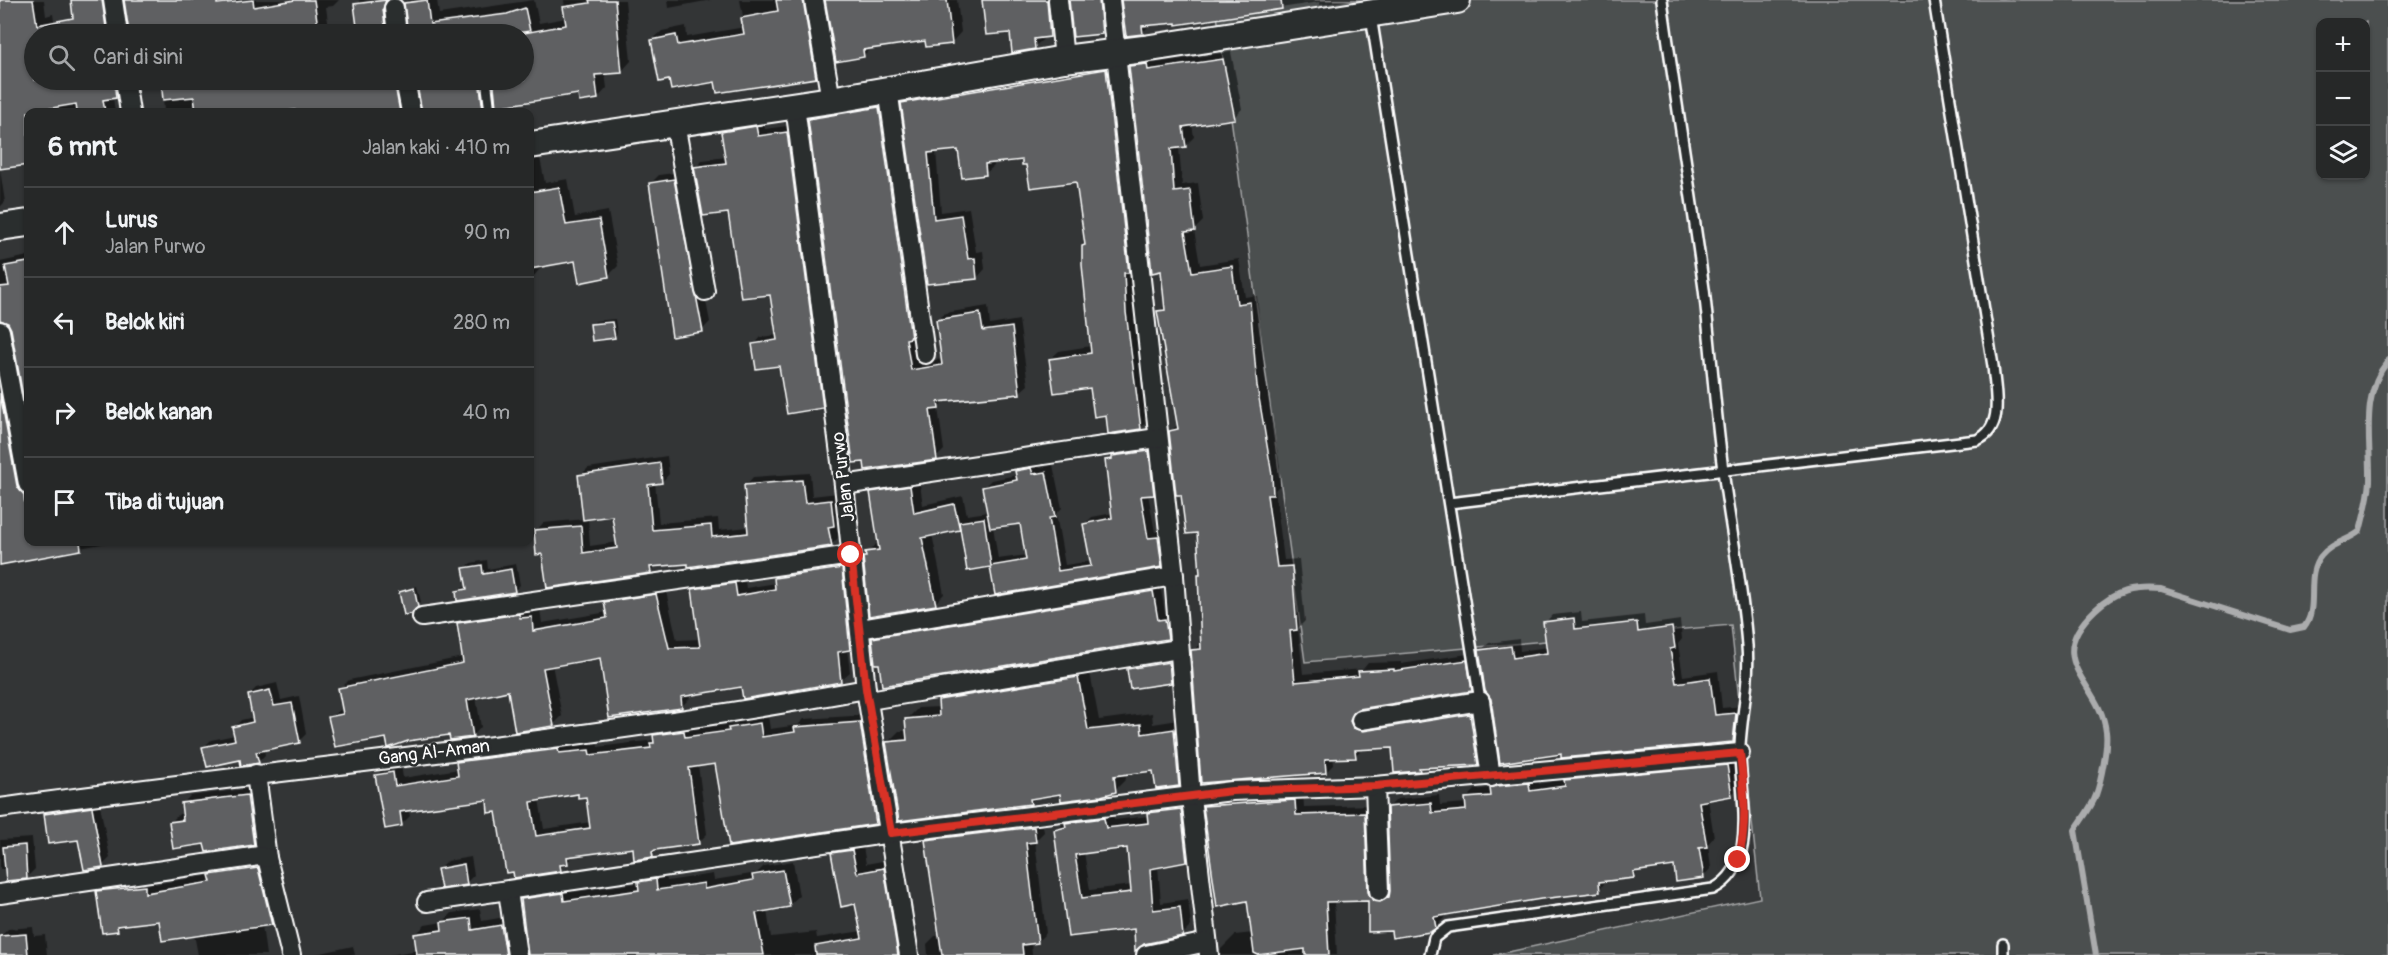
<!DOCTYPE html>
<html lang="id">
<meta charset="utf-8">
<style>
body{margin:0;font-family:Pangolin,sans-serif;background:#323434;color:#f1f3f6}
.controls{position:absolute;right:18px;top:18px;display:grid;overflow:hidden;border-radius:12px;box-shadow:0 2px 4px #0004}
.controls button{width:54px;height:54px;display:grid;place-items:center;padding:0;border:0;border-bottom:2px solid #424445;background:#262828;color:#f1f3f6;font:30px sans-serif}
.stop{position:absolute;width:18px;height:18px;margin:-14px;border:4px solid #d93025;border-radius:50%;background:#fff}
.stop.end{background:#d93025;border-color:#fff;box-shadow:0 2px 6px #0008}
.list{margin:0;padding:0;list-style:none}
h2{display:flex;justify-content:space-between;align-items:center;height:78px;margin:0;padding:0 24px;font-size:26px}
h2 small{font-size:20px;font-weight:400;color:#a4a6a8}
.list li{display:grid;grid-template-columns:39px 1fr auto;gap:18px;align-items:center;box-sizing:border-box;height:90px;padding:0 24px;border-top:2px solid #424445}
.list b{display:block;font-size:22px;white-space:nowrap}
.list p{margin:0;font-size:20px;white-space:nowrap;color:#a4a6a8}
.list em{font-size:20px;font-style:normal;color:#a4a6a8}
.icon{flex:none;width:33px;height:33px;fill:none;stroke:currentColor;stroke-width:2;stroke-linecap:round;stroke-linejoin:round}
.map{position:relative;flex:none;width:2388px;height:955px;overflow:hidden}
.search{position:absolute;background:#262828;box-shadow:0 2px 4px #0004;left:24px;top:24px;width:510px;height:66px;display:flex;align-items:center;gap:15px;box-sizing:border-box;padding:0 21px;border-radius:33px;color:#a4a6a8;font-size:22px}
.panel{position:absolute;background:#262828;box-shadow:0 2px 4px #0004;left:24px;top:108px;width:510px;height:438px;border-radius:12px}
.map>svg:first-child{display:block}
.green{fill:#4c4f50;stroke:#a6a7a8;stroke-width:1.5;fill-rule:evenodd}
.shadow{fill:#0007;fill-rule:evenodd}
.lines{fill:none;stroke-linecap:round;stroke-linejoin:round}
.stream{stroke:#abacad;stroke-width:6}
.building{fill:#5f6162;stroke:#fff;stroke-width:1.5;fill-rule:evenodd}
.lane-casing{stroke:#fff;stroke-width:14}
.street-casing{stroke:#fff;stroke-width:22}
.secondary-casing{stroke:#fff;stroke-width:30}
.lane{stroke:#2a2d2e;stroke-width:9}
.street{stroke:#2a2d2e;stroke-width:18}
.secondary{stroke:#2a2d2e;stroke-width:26}
.route{stroke:#d93025;stroke-width:8}
.labels{text-anchor:middle;stroke-width:5;stroke-linejoin:round;paint-order:stroke}
.street-label{font-size:18px;fill:#fff;stroke:#2a2d2e}
</style>
<div class="map">
<svg width="2388" height="955" viewBox="0 0 2388 955">
<rect width="100%" height="100%" fill="#333536"/>
<filter id="ink" filterUnits="userSpaceOnUse"><feTurbulence type="fractalNoise" baseFrequency=".0167" numOctaves="2"/><feDisplacementMap in="SourceGraphic" scale="12" xChannelSelector="R" yChannelSelector="G"/><feConvolveMatrix kernelMatrix="1 2 1 2 8 2 1 2 1" color-interpolation-filters="sRGB"/></filter>
<g filter="url(#ink)">
<path class="green" d="M1215,0H2388V955H1494L1760,898L1731,625L1305,662ZM2320,22H2366V176H2320Z"/>
<g class="shadow">
<polygon points="0,0 44,0 46,16 53,14 56,34 34,34 34,80 63,80 64,86 81,84 80,80 124,80 125,87 113,97 115,112 28,112 28,163 0,167"/>
<polygon points="72,0 113,0 110,34 76,34"/>
<polygon points="126,0 339,0 333,6 326,7 329,29 323,34 158,34 157,26"/>
<polygon points="360,0 392,0 402,34 377,34 355,5"/>
<polygon points="409,0 437,0 439,14 534,0 539,23 566,18 564,0 625,0 631,61 622,71 605,73 607,88 598,98 579,92 495,85 490,81 492,99 482,109 463,112 423,112 418,80 524,80 524,34 409,34 405,4"/>
<polygon points="668,0 711,0 669,8"/>
<polygon points="740,0 813,0 825,67 815,77 716,80 670,78 652,40 662,31 686,26 687,37 745,27"/>
<polygon points="827,0 957,0 961,32 952,42 926,40 872,47 863,56"/>
<polygon points="984,0 1057,0 1059,26 1034,47 1012,31"/>
<polygon points="1071,0 1109,0 1111,22 1102,32"/>
<polygon points="1123,0 1350,0 1320,5 1319,2 1178,24 1177,21 1151,24 1143,32"/>
<polygon points="1231,52 1242,109 1234,117 1192,124 1194,137 1185,146 1179,147 1182,185 1198,183 1203,221 1194,230 1200,265 1239,259 1245,297 1257,295 1265,377 1280,466 1280,485 1275,490 1284,560 1299,559 1305,621 1298,628 1303,674 1363,669 1368,663 1401,662 1401,664 1474,653 1479,681 1471,690 1358,707 1360,719 1478,707 1485,756 1477,764 1422,766 1419,769 1394,747 1363,748 1355,756 1333,757 1334,764 1326,772 1193,651 1202,642 1199,574 1202,572 1198,531 1171,431 1179,423 1159,312 1166,305 1162,269 1130,67 1138,58 1155,56 1155,63"/>
<polygon points="1114,61 1134,303 1149,419 1141,428 1107,414 1091,386 1050,359 1059,351 1091,346 1083,246 1086,244 1077,181 1028,163 1023,158 993,162 994,166 985,174 960,149 936,151 941,212 969,208 976,252 983,251 985,269 977,278 928,283 903,103 911,95"/>
<polygon points="162,80 405,80 418,112 164,112"/>
<polygon points="887,100 918,363 942,359 937,321 945,313 988,306 990,325 1019,320 1028,385 1020,392 946,400 938,408 944,450 936,458 810,119 817,111"/>
<polygon points="763,120 765,129 794,125 829,399 822,407 780,364 754,345 761,337 777,335 771,294 729,211 696,167 703,160 726,157 722,132 730,125"/>
<polygon points="539,153 545,183 568,179 575,217 608,211 618,266 609,275 576,259 543,265 534,276 530,277 530,155"/>
<polygon points="0,169 5,202 0,207"/>
<polygon points="681,172 710,322 702,330 651,183 659,175"/>
<polygon points="28,256 28,416 12,328 5,319 0,320 0,262"/>
<polygon points="615,319 617,333 614,337 592,325 595,321"/>
<polygon points="0,339 28,481 28,542 112,542 0,563"/>
<path d="M1156,444L1160,486L1148,494L1155,532L1165,530L1168,558L1161,565L996,593L991,566L968,569L961,526L932,534L944,594L935,603L865,558L876,544L880,543L872,493L881,484L919,478L923,505L963,496L967,515L988,512L984,487L991,480L1017,475V472L1024,464L1038,462L1040,468L1053,465L1062,508L1056,514L1065,565L1092,561L1085,524L1092,517L1113,513L1107,460L1114,453ZM1021,523L1027,555L998,559L993,526Z"/>
<path d="M667,456L669,474L662,482H655L659,523L718,518L719,530L749,527L746,485L753,477L810,473L812,496L838,493L841,517L836,522L839,537L831,545L656,565L651,571L543,553L536,531L543,523L585,519L580,476L588,468ZM614,515L618,542L590,546L588,518Z"/>
<polygon points="487,560 488,569 516,564 520,585 514,591 457,591 468,585 465,568 471,563"/>
<polygon points="850,560 858,639 847,649 850,672 841,680 742,686 689,694 690,698 681,707 602,656 552,664 562,716 553,725 509,690 476,697 481,727 473,736 450,733 387,737 330,717 343,708 340,689 349,680 463,657 459,624 467,615 540,609 542,623 608,612 606,603 615,594 665,587 677,640 701,639 693,590 702,581 744,575 746,588 776,583 776,578 784,569"/>
<polygon points="1160,584 1165,613 1173,612 1174,630 1167,638 880,662 873,639 881,631"/>
<polygon points="417,586 421,602 411,612 400,592"/>
<polygon points="1581,612 1582,622 1644,615 1645,625 1680,620 1682,639 1678,644 1683,676 1718,671 1722,708 1743,706 1741,733 1733,741 1562,752 1493,699 1481,650 1489,643 1519,639 1520,651 1548,647 1545,623 1552,615"/>
<polygon points="1177,655 1178,674 1170,682 1129,669 1137,661"/>
<polygon points="1089,667 1099,720 1152,713 1153,724 1185,719 1189,774 1178,785 1154,769 1125,773 1126,779 1115,790 1061,792 1037,797 1030,803 888,742 899,731 908,731 907,719 918,708 940,707 940,701 951,690"/>
<polygon points="277,683 281,700 299,696 306,734 299,741 264,749 265,755 258,762 204,747 211,740 235,735 234,728 241,720 254,717 249,695 256,688"/>
<path d="M868,715L884,814L876,822L716,762L698,765L707,834L698,843L660,847L652,856L634,846L576,854L560,869L488,798L408,809L410,816L401,825L377,775L385,767L401,764L403,778L459,769L457,762L466,754L566,741L567,745L597,742L598,747L655,740V736L663,727L692,723V729L735,724L738,720L768,716L770,729L798,725L804,719ZM579,792L587,795L591,822L544,829L539,799Z"/>
<polygon points="1735,758 1740,787 1731,795 1708,799 1714,837 1708,844 1711,868 1703,877 1675,864 1640,870 1633,876 1607,879 1599,891 1443,914 1444,918 1435,927 1392,929 1369,899 1334,901 1337,955 1221,955 1221,949 1235,935 1253,933 1248,900 1205,806 1213,798 1303,792 1304,807 1373,805 1378,889 1388,894 1390,894 1389,807 1397,799 1439,795 1440,805 1467,803 1467,798 1475,790 1491,788 1500,780 1537,776 1539,784 1567,779 1574,772"/>
<polygon points="255,788 261,836 253,844 206,842 171,822 179,814 184,814 182,804 190,796"/>
<polygon points="99,800 110,858 102,866 79,839 45,814 53,806"/>
<path d="M1189,801L1195,852L1186,861L1158,866L1161,903L1188,899L1191,926L1183,934L1135,927L1069,935L1056,830L1075,815L1113,810L1114,820L1149,816L1157,805ZM1128,846L1132,885L1090,890L1084,852Z"/>
<polygon points="1042,819 1044,832 1035,841 1046,933 1037,942 1031,942 1032,955 928,955 927,944 935,936 941,936 926,841 935,832"/>
<polygon points="32,838 35,869 27,877 6,869 0,869 0,840"/>
<polygon points="862,841 866,864 893,859 902,955 529,955 522,900 532,890 573,884 574,892 639,883 649,873 665,870 667,881 713,874 714,880 757,873 764,866 793,861 799,896 789,905 767,910 771,937 816,932 817,938 862,931 857,902 832,854 842,844"/>
<polygon points="471,857 474,875 466,883 439,869 447,861"/>
<polygon points="267,859 281,914 271,924 262,925 266,955 198,955 194,934 160,920 123,924 117,930 98,892 108,882 154,877 155,884 212,875 221,865"/>
<polygon points="480,909 482,921 511,916 525,955 389,955 418,950 415,935 425,925 443,922 452,913"/>
<polygon points="33,927 34,936 45,935 47,955 1,955 0,937 8,929"/>
<polygon points="353,946 355,955 312,955"/>
</g>
<g class="lines">
<path class="stream" d="M2096,955L2075,830C2082,819 2092,807 2096,795C2101,781 2108,746 2106,732C2101,682 2040,662 2095,610C2116,590 2132,587 2161,589L2290,630L2304,627C2320,608 2304,575 2321,556C2331,543 2348,541 2360,531C2364,515 2369,498 2370,481C2371,440 2360,395 2388,361"/>
</g>
<g class="building">
<polygon points="0,0 33,0 37,25 73,18 71,0 102,0 107,34 34,34 34,80 114,80 116,98 103,100 105,112 77,112 76,104 28,112 28,165 0,169"/>
<polygon points="124,0 217,0 217,4 253,0 254,7 295,0 314,0 319,34 156,34 156,27 129,32"/>
<polygon points="386,0 383,9 386,34 358,34 354,4"/>
<polygon points="427,0 430,24 507,14 525,8 530,31 511,34 408,34 404,3"/>
<polygon points="589,0 615,0 622,73 595,75 598,99 579,102 578,94 496,107 494,86 487,80 480,87 483,110 422,112 416,80 524,80 524,33 566,25 563,7 590,3"/>
<polygon points="776,0 803,0 816,78 717,93 715,82 671,90 669,80 659,82 651,40 676,35 678,45 744,34 741,18 778,11"/>
<polygon points="825,0 947,0 952,44 926,47 925,41 863,50 864,57 836,62"/>
<polygon points="982,0 1047,0 1050,37 1034,39 1035,49 1012,53 1010,33 986,35"/>
<polygon points="1069,0 1099,0 1102,34 1073,37"/>
<polygon points="1121,0 1281,0 1282,9 1176,25 1176,23 1142,26 1143,34 1126,36"/>
<polygon points="1223,59 1235,119 1183,127 1186,147 1171,149 1174,192 1190,190 1195,231 1185,232 1192,272 1232,266 1237,304 1250,302 1257,386 1272,475 1273,495 1267,495 1277,567 1292,566 1297,630 1290,631 1295,682 1359,676 1358,671 1394,669 1394,671 1467,660 1472,691 1359,709 1354,712 1350,721 1353,728 1363,731 1470,714 1478,765 1419,768 1420,771 1394,773 1392,748 1355,750 1356,758 1325,759 1326,773 1201,783 1191,650 1201,649 1198,574 1200,574 1197,533 1186,534 1181,495 1176,495 1169,431 1178,429 1157,311 1165,310 1161,271 1152,273 1129,66 1147,64 1148,70"/>
<polygon points="1106,69 1129,273 1124,273 1126,312 1141,429 1108,434 1106,415 1094,417 1090,388 1054,393 1049,359 1091,353 1082,265 1082,246 1085,245 1076,182 1030,188 1026,165 1022,165 1022,160 985,164 986,175 962,178 958,150 928,153 934,219 961,215 968,259 975,258 977,279 927,284 901,103"/>
<polygon points="161,80 227,80 228,85 260,80 394,80 400,112 296,112 295,110 277,112 196,112 194,97 163,100"/>
<polygon points="879,107 911,338 906,339 911,370 942,365 936,320 980,313 983,331 1012,327 1020,394 938,402 939,409 930,410 937,460 865,470 864,462 853,463 808,119"/>
<polygon points="756,126 758,136 787,132 823,408 787,414 779,366 756,369 752,344 777,340 770,295 741,298 728,213 703,216 694,167 726,163 721,132"/>
<polygon points="674,179 703,332 672,337 649,183"/>
<polygon points="559,187 566,225 599,220 609,277 579,283 575,261 530,269 530,192"/>
<polygon points="28,262 28,424 11,329 8,323 0,320 0,287 9,286 5,266"/>
<polygon points="612,322 615,338 592,341 590,324"/>
<polygon points="0,393 17,486 24,495 28,542 80,542 81,550 0,565"/>
<polygon points="1149,451 1154,495 1141,496 1148,538 1158,537 1162,567 995,595 990,567 967,571 959,522 984,518 991,566 1026,560 1020,524 990,528 982,487 1017,480 1015,471 1031,468 1033,474 1046,472 1055,517 1049,518 1058,571 1091,566 1083,524 1112,518 1105,460 1112,459 1112,456"/>
<polygon points="660,463 662,483 648,485 652,530 711,525 712,537 748,533 744,485 802,480 805,503 831,500 834,526 828,527 832,546 688,567 688,564 650,567 651,573 547,588 542,554 536,555 534,530 581,526 583,553 617,548 612,516 583,520 578,475"/>
<polygon points="910,486 914,513 954,504 960,530 922,538 936,605 869,616 863,557 866,557 865,552 879,550 870,492"/>
<polygon points="482,565 483,574 511,569 515,592 457,601 456,591 467,589 463,568"/>
<polygon points="842,568 850,650 838,652 841,682 743,699 741,687 681,697 682,708 609,718 600,658 543,668 554,726 515,732 508,691 467,700 473,737 450,740 449,735 408,741 388,748 386,738 335,747 328,717 343,714 338,688 463,663 457,623 519,614 520,618 532,617 533,631 607,618 604,602 656,594 669,648 700,647 692,589 735,583 737,596 775,589 774,578"/>
<polygon points="414,588 418,607 411,614 404,615 399,592"/>
<polygon points="1153,591 1158,620 1165,619 1168,639 882,686 879,664 875,664 872,638"/>
<polygon points="1574,618 1575,629 1637,622 1638,632 1672,627 1675,648 1670,649 1676,683 1710,678 1715,715 1736,713 1733,742 1561,758 1561,754 1500,763 1491,699 1485,691 1479,650 1511,646 1513,658 1547,653 1543,622"/>
<polygon points="1169,662 1171,683 1130,689 1127,669"/>
<polygon points="1078,677 1088,730 1141,724 1142,734 1174,729 1179,786 1156,789 1153,771 1114,776 1116,792 1101,796 1061,801 1060,794 1030,799 1031,804 899,821 886,742 907,740 905,719 939,716 938,700"/>
<polygon points="270,690 274,706 292,703 300,743 256,752 259,763 241,766 240,760 207,767 202,747 235,740 232,727 253,722 248,695"/>
<path d="M860,722L876,824L729,846L715,764L689,768L699,844L655,850L652,852L653,857L634,860L633,848L567,857L568,864L560,865L561,871L514,878L513,872L506,873L496,812L488,813L487,800L400,812L402,826L385,829L375,775L393,772L395,786L458,776L456,762L558,749L559,753L589,750L590,755L651,748L650,743H654L653,735L684,731L685,737L729,731L728,728L760,723L762,737L795,732L794,727ZM578,794V798L586,797L590,828L536,836L531,802Z"/>
<polygon points="1727,765 1732,796 1699,802 1707,847 1699,848 1704,878 1676,882 1674,866 1633,872 1634,878 1599,882 1600,892 1541,899 1434,917 1436,928 1430,932 1392,938 1391,931 1368,932 1368,901 1326,902 1329,955 1305,955 1305,949 1258,955 1254,953 1247,901 1217,907 1203,806 1295,800 1296,815 1365,813 1368,892 1373,901 1380,902 1389,897 1390,891 1387,807 1431,803 1432,813 1466,810 1465,798 1491,796 1490,788 1497,786 1529,783 1530,791 1565,786 1564,780"/>
<polygon points="247,795 254,845 206,852 204,844 173,849 169,822 183,820 181,803"/>
<polygon points="92,807 103,867 84,870 78,840 48,844 44,814"/>
<path d="M1181,809L1187,862L1150,869L1153,910L1180,907L1183,936L1144,944L1135,951L1134,929L1068,937L1054,830L1066,827L1065,823L1104,818L1106,828L1148,823L1147,813ZM1127,848L1131,892L1082,898L1075,855Z"/>
<polygon points="1034,827 1036,842 1026,843 1038,943 1022,945 1023,955 942,955 925,840"/>
<polygon points="25,845 27,879 6,881 3,847"/>
<polygon points="852,850 857,873 884,868 898,955 816,955 815,946 862,938 855,904 841,907 831,853"/>
<polygon points="464,864 467,885 441,889 437,869"/>
<polygon points="258,868 272,925 162,941 159,921 117,926 118,931 102,933 96,891 145,886 145,893 211,882 209,875"/>
<polygon points="783,870 790,907 756,913 764,955 528,955 521,899 563,893 564,901 639,890 638,882 656,879 657,890 704,883 704,889 753,880 752,875"/>
<polygon points="471,918 472,930 501,925 506,955 417,955 414,934 442,930 441,922"/>
<polygon points="26,934 28,955 0,955 0,936"/>
</g>
<g class="lines">
<defs>
<g id="lane">
<polyline points="1371,16 1480,701"/>
<polyline points="487,87 490,112"/>
<path d="M1449,503L1977,440C2005,428 1995,392 1993,366L1934,0"/>
<polyline points="2003,944 2003,955"/>
<path d="M1430,955L1434,938L1448,927L1713,889C1762,865 1738,787 1740,745C1742,712 1750,679 1747,646C1743,587 1730,528 1723,470C1715,409 1711,349 1704,289C1691,192 1675,96 1662,0"/>
</g>
<g id="street">
<polyline points="113,0 118,34"/>
<polyline points="814,0 831,100"/>
<polyline points="1058,0 1064,59"/>
<polyline points="1110,0 1174,576 1191,797 1209,955"/>
<polyline points="394,8 397,34"/>
<polyline points="125,80 130,112"/>
<polyline points="405,80 411,112"/>
<polyline points="888,89 925,354"/>
<polyline points="795,106 844,485 866,689 909,955"/>
<polyline points="675,123 705,291"/>
<polyline points="0,331 28,484"/>
<polyline points="844,485 1157,438"/>
<polyline points="422,617 851,555"/>
<polyline points="860,629 1174,576"/>
<polyline points="869,700 1178,649"/>
<polyline points="1361,720 1480,701 1491,777"/>
<polyline points="256,774 267,858 291,955"/>
<polyline points="1375,786 1379,891"/>
<path d="M0,808C289,768 580,742 866,689"/>
<polyline points="508,891 517,955"/>
<polyline points="0,894 259,856 267,858"/>
<polyline points="427,902 891,833 1232,791 1375,786 1740,753"/>
<polyline points="1146,955 1207,942"/>
</g>
<g id="secondary">
<polyline points="530,145 831,100 1064,59 1144,49 1457,0"/>
<polyline points="0,227 28,223"/>
</g>
</defs>
<use href="#lane" class="lane-casing"/>
<use href="#street" class="street-casing"/>
<use href="#secondary" class="secondary-casing"/>
<use href="#lane" class="lane"/>
<use href="#street" class="street"/>
<use href="#secondary" class="secondary"/>
</g>
</g>
<g class="lines" filter="url(#ink)">
<path class="route" d="M851,555L866,689L891,833L1232,791L1375,786L1740,753C1744,789 1748,826 1738,860"/>
</g>
<g class="labels">
<g class="street-label">
<text transform="translate(843 477) rotate(-97)" y="6">Jalan Purwo</text>
<text transform="translate(434 752) rotate(-7)" y="6">Gang Al-Aman</text>
</g>
</g>
</svg>
<div class="controls">
<button>+</button>
<button>−</button>
<button><svg class="icon" aria-label="layers" viewBox="0 0 24 24"><path d="M12 4l9 5-9 5-9-5zM3 14l9 5 9-5"/></svg></button>
</div>
<div class="stop" style="left:851px;top:555px"></div>
<div class="stop end" style="left:1738px;top:860px"></div>
<div class="search"><svg class="icon" aria-label="search" viewBox="0 0 24 24"><circle cx="10" cy="10" r="6"/><path d="M15 15l6 6"/></svg>Cari di sini</div>
<section class="panel">
<h2>6 mnt<small>Jalan kaki · 410 m</small></h2>
<ul class="list">
<li><svg class="icon" aria-label="ahead" viewBox="0 0 24 24"><path d="M12 20V5M6 11l6-6 6 6"/></svg><div><b>Lurus</b><p>Jalan Purwo</p></div><em>90 m</em></li>
<li><svg class="icon" aria-label="left" viewBox="0 0 24 24"><path d="M17 20v-9H6M10 6l-5 5 5 5"/></svg><div><b>Belok kiri</b></div><em>280 m</em></li>
<li><svg class="icon" aria-label="right" viewBox="0 0 24 24"><path d="M7 20v-9h11M14 6l5 5-5 5"/></svg><div><b>Belok kanan</b></div><em>40 m</em></li>
<li><svg class="icon" aria-label="arrive" viewBox="0 0 24 24"><path d="M6 21V4h12l-3 4 3 4H6"/></svg><div><b>Tiba di tujuan</b></div></li>
</ul>
</section>
</div>
